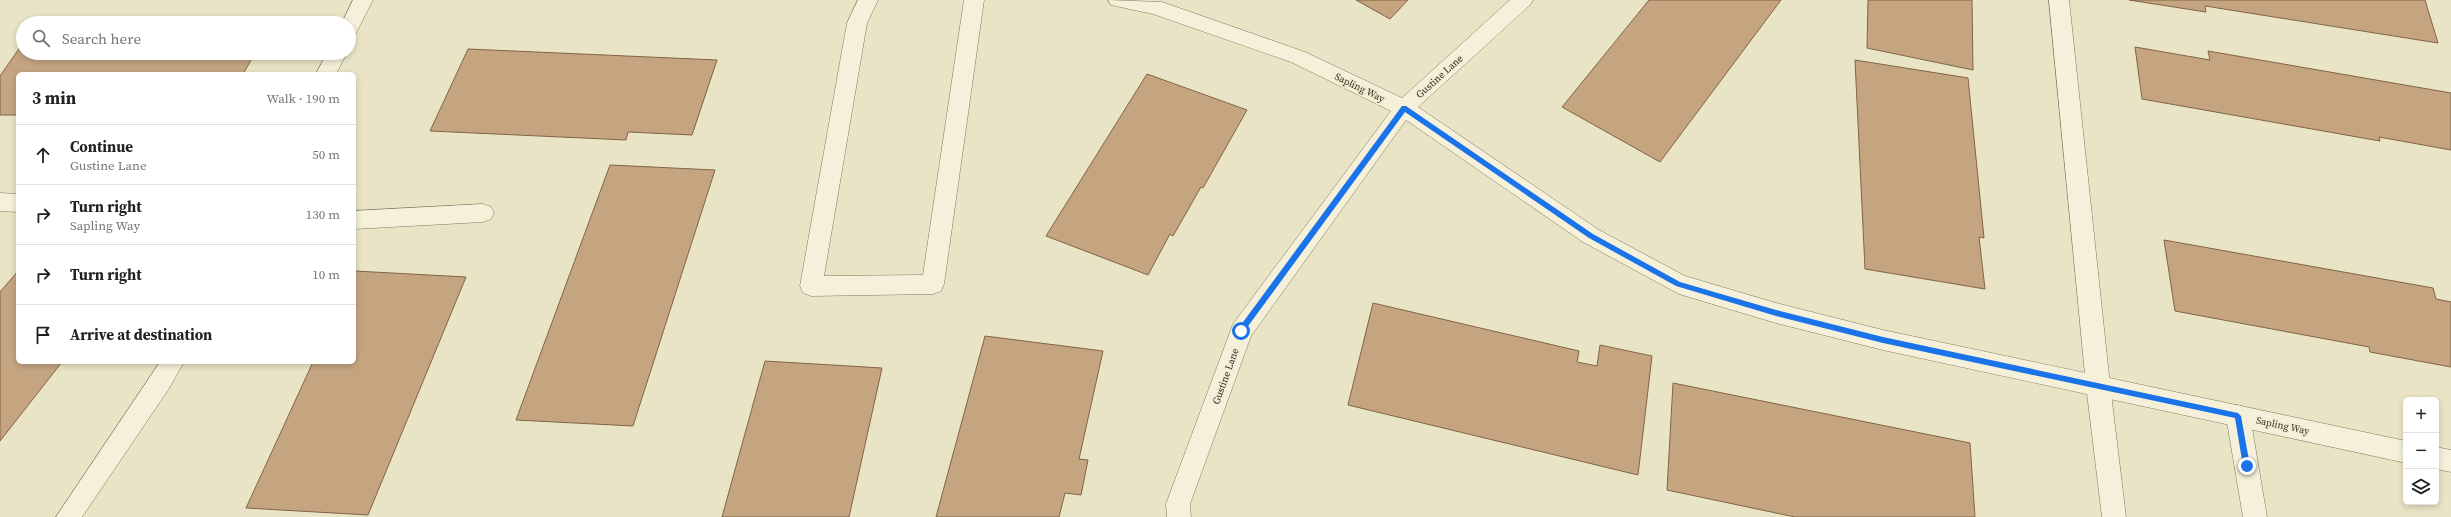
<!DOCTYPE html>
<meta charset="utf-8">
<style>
body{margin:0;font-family:"Source Serif 4",serif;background:#f6f6f6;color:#202124}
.controls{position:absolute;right:12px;bottom:12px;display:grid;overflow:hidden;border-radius:6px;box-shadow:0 2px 6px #0003}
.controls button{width:36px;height:36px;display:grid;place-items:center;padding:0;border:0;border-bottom:1px solid #e0e0e0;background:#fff;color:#202124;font:20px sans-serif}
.stop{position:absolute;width:12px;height:12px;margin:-9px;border:3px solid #1a73e8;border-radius:50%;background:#fff}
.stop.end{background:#1a73e8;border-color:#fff;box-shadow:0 1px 4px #0008}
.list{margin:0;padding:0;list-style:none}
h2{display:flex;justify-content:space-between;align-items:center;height:52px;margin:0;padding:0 16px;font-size:17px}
h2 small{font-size:13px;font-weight:400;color:#757577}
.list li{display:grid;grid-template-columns:26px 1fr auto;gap:12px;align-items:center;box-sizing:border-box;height:60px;padding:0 16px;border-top:1px solid #e0e0e0}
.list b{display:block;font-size:15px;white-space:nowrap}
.list p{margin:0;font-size:13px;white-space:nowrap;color:#757577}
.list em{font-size:13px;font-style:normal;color:#757577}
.icon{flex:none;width:22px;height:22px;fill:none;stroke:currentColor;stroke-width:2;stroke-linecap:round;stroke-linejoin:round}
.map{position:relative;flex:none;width:2451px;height:517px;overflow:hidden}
.search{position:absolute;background:#fff;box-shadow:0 2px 6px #0003;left:16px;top:16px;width:340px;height:44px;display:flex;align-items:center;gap:10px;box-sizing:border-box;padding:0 14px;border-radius:22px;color:#757577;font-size:15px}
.panel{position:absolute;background:#fff;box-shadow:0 2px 6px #0003;left:16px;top:72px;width:340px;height:292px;border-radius:6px}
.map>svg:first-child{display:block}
.building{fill:#c4a580;stroke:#806446}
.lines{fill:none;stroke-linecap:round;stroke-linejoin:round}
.service-casing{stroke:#83765e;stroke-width:1}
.minor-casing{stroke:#83765e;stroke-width:1}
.service{fill:#f5f0d9;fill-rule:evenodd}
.minor{fill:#f5f0d9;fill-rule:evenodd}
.route{fill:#1a73e8}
.labels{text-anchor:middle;stroke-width:3.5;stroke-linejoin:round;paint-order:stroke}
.street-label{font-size:10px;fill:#352d20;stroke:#f2edd5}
</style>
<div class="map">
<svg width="2451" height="517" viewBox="0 0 2451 517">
<rect width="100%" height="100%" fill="#eae4c6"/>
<g class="building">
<polygon points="1356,0 1408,0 1390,19"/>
<polygon points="1649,0 1781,0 1660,162 1562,107"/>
<polygon points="1868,0 1972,0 1973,70 1867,48"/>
<polygon points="2129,0 2425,0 2438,43 2205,6 2206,12"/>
<polygon points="23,43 23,53 255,53 243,74 18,74 18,115 0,115 0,76"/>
<polygon points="2135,47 2210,60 2208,51 2451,93 2451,150 2379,137 2380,141 2142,99"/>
<polygon points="468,49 717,60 692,135 628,132 626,140 430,131"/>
<polygon points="1855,60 1968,78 1984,238 1979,237 1985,289 1865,269"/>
<polygon points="1147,74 1247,110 1203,188 1201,187 1173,236 1170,234 1148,275 1046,236"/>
<polygon points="610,165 715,170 633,426 516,420"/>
<polygon points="2164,240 2433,288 2436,299 2451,302 2451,367 2370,352 2369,347 2175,311"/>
<polygon points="18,271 18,362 62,362 0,441 0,292"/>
<polygon points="355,271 466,277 368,515 246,508 313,362 354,362"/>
<polygon points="1373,303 1579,351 1577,362 1597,366 1600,345 1652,356 1638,475 1348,405"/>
<polygon points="985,336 1103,351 1079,459 1088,460 1081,495 1065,493 1059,517 936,517"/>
<polygon points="765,361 882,368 849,517 722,517"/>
<polygon points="1673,383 1970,443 1975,517 1795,517 1667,490"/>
</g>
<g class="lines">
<defs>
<g id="service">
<polygon points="353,0 373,0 356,33 349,35 349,23 342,23"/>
<polygon points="858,0 878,0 867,23 824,276 923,275 964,0 984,0 944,284 941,291 933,294 811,296 803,293 800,286 847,23"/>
<polygon points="2049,0 2069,0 2110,385 2126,517 2102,517 2086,385"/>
<polygon points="327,53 347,53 336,74 316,74"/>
<polygon points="0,193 18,194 18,212 0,211"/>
<polygon points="483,204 491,207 494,213 491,219 483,222 354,229 354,211"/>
<polygon points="160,362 184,362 168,390 82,517 56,517"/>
<polygon points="2238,405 2246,408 2250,416 2267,517 2243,517 2226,416 2230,408"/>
</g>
<g id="minor">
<polygon points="1108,0 1162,2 1305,52 1402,98 1510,0 1533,0 1530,5 1418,107 1599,230 1685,276 1776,303 1883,330 2406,441 2406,463 1883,350 1776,323 1679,294 1583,242 1406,120 1251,336 1190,504 1191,517 1167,517 1166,504 1233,324 1391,111 1291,62 1153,14 1111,5"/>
<polygon points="2436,447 2451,450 2451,472 2436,469"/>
</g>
</defs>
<use href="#service" class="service-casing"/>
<use href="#minor" class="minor-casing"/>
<use href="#service" class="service"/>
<use href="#minor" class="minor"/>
</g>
<polygon class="route" points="1402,106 1406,106 1593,234 1680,282 1776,310 1883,337 2238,413 2241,416 2250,466 2247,469 2243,466 2235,418 1883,343 1776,316 1676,286 1589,238 1405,112 1243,333 1238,333 1238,329"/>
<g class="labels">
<g class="street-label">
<text transform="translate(1439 76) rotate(-42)" y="4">Gustine Lane</text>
<text transform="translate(1360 87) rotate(26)" y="4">Sapling Way</text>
<text transform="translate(1225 376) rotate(-70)" y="4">Gustine Lane</text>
<text transform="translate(2283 425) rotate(12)" y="4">Sapling Way</text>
</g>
</g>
</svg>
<div class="controls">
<button>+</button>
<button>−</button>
<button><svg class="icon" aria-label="layers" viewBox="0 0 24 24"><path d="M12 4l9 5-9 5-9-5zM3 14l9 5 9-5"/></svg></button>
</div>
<div class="stop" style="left:1241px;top:331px"></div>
<div class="stop end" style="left:2247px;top:466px"></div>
<div class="search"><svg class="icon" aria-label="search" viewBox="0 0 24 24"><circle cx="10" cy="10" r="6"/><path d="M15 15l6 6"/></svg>Search here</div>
<section class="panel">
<h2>3 min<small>Walk · 190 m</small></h2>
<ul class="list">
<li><svg class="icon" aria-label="ahead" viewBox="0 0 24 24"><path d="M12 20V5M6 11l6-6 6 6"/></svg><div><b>Continue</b><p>Gustine Lane</p></div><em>50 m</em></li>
<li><svg class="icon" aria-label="right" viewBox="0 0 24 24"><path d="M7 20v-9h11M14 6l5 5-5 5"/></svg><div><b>Turn right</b><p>Sapling Way</p></div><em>130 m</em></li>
<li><svg class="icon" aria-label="right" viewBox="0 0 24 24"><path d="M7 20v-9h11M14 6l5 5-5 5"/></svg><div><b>Turn right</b></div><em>10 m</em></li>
<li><svg class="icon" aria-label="arrive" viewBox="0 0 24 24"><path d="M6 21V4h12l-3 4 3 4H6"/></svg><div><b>Arrive at destination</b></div></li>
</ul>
</section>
</div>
